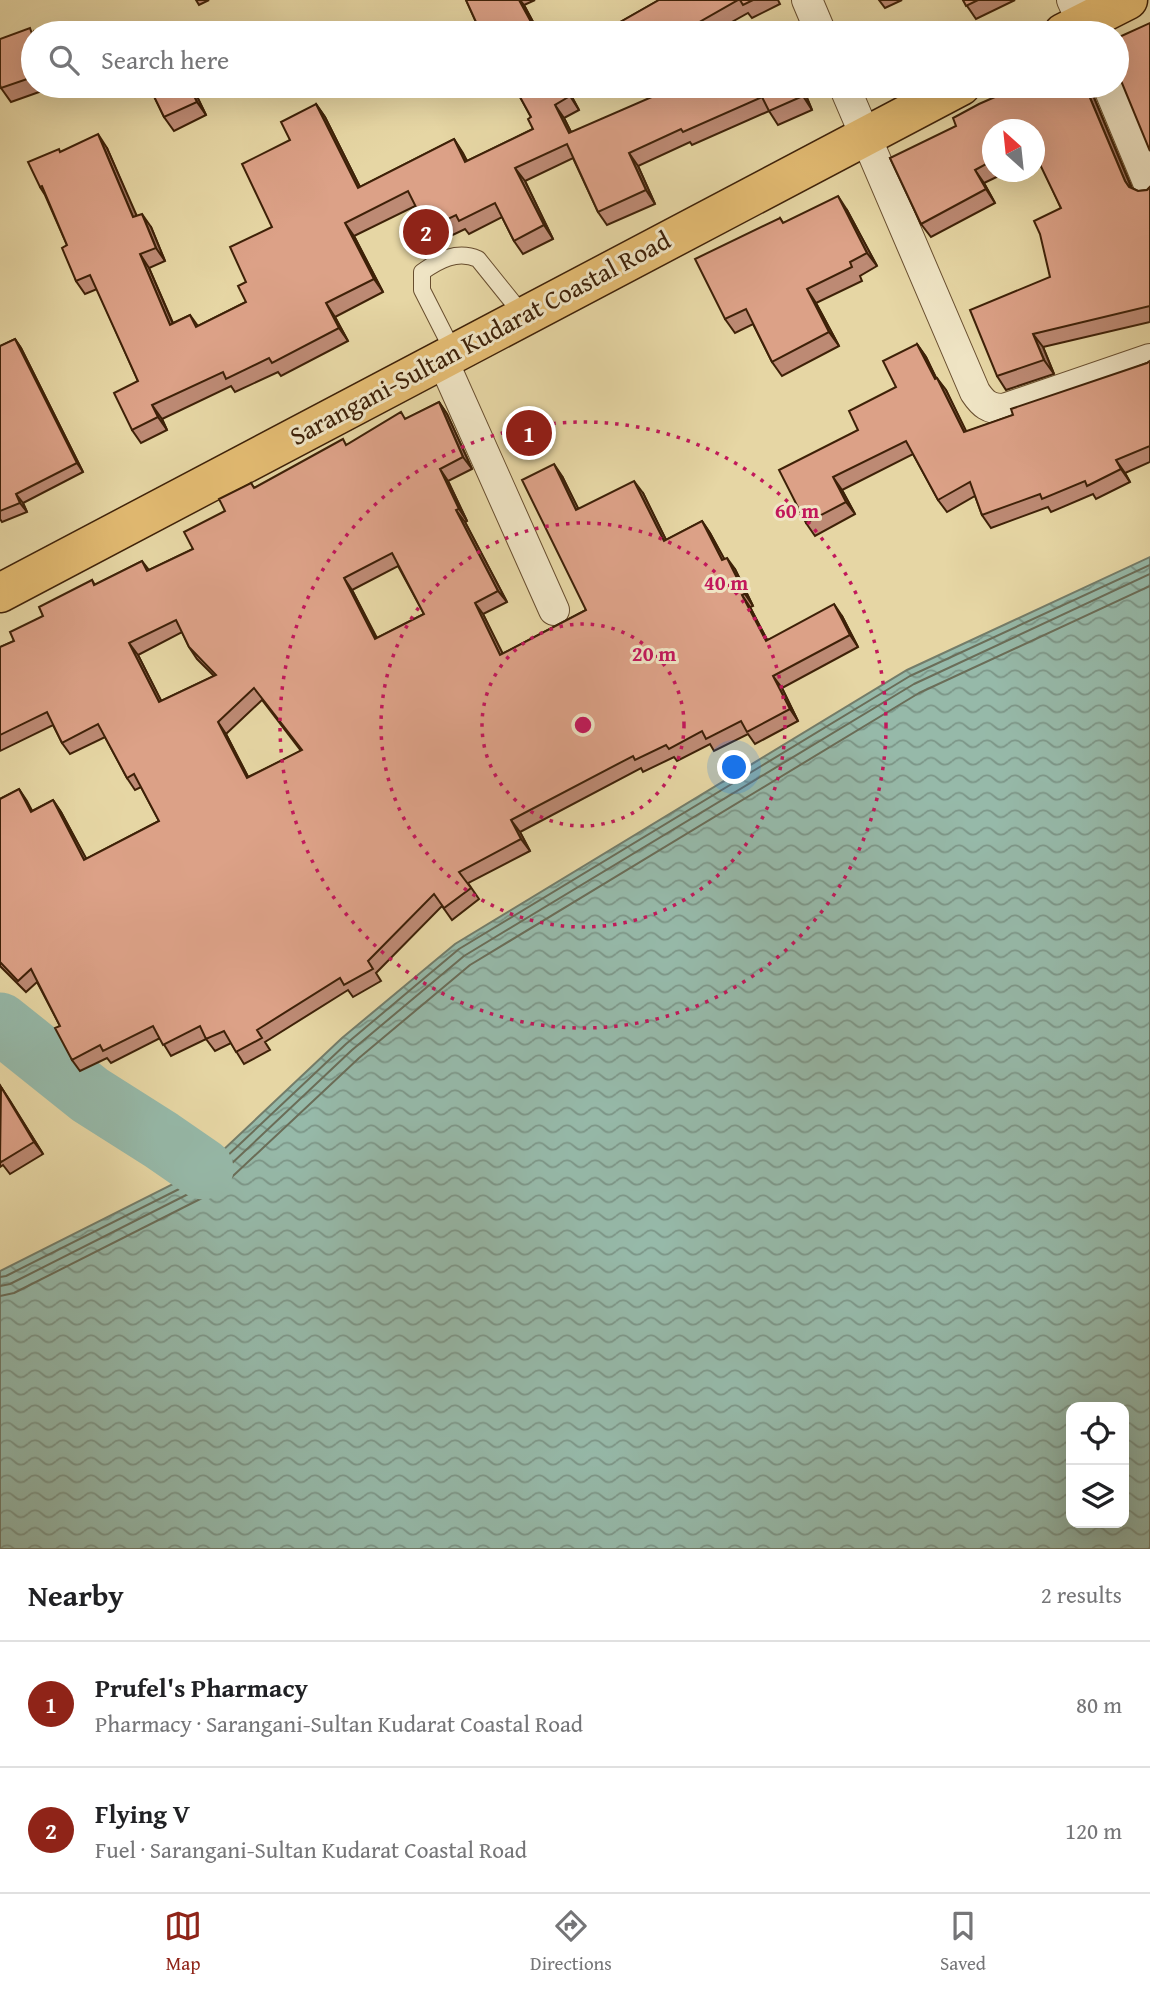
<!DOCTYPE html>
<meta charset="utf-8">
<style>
body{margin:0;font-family:"Gentium Book Plus",serif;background:#f6f6f6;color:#202124}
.controls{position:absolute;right:21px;bottom:21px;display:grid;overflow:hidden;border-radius:14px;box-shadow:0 7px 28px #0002}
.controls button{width:63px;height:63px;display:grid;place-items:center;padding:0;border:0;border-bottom:2px solid #e0e0e0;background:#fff;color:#202124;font:35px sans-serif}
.compass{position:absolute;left:982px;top:119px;width:63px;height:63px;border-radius:50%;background:#fff;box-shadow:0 7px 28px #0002;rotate:333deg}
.you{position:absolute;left:735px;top:768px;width:24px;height:24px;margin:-18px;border:5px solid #fff;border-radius:50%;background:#1a73e8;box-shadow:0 0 0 10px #1a73e833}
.badge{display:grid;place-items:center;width:46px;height:46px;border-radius:50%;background:#8f2418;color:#fff;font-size:23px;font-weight:700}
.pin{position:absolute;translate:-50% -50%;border:4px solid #fff;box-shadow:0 2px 7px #0006}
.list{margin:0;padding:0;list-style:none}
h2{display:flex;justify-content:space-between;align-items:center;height:91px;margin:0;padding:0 28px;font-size:30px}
h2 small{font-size:23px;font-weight:400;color:#757577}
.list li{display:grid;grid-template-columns:46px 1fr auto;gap:21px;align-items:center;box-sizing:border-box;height:126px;padding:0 28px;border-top:2px solid #e0e0e0}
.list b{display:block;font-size:26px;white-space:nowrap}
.list p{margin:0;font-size:23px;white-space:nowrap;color:#757577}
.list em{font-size:23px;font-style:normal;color:#757577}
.icon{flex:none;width:38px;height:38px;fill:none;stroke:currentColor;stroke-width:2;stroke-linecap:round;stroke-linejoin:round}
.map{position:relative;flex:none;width:1150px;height:1549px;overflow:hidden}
.search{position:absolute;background:#fff;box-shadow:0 7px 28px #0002;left:21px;right:21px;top:21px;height:77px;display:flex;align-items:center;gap:18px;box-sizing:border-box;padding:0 24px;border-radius:38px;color:#757577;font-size:26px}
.sheet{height:343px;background:#fff}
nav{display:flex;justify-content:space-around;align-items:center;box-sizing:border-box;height:98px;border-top:2px solid #e0e0e0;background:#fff;font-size:19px;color:#757577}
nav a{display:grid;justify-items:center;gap:4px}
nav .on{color:#8f2418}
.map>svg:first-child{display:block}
.water{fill:url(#water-waves);stroke:#737c69;stroke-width:2;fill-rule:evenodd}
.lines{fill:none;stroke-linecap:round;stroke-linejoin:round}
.shore{stroke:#6a6d58;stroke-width:2}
.river{stroke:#96b9a9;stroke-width:61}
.service-casing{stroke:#684e2f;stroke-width:18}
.minor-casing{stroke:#684e2f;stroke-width:32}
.primary-casing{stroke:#3e2108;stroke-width:41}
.service{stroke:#efe4c4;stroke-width:16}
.minor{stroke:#efe4c4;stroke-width:30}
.primary{stroke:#e3bb72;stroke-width:38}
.wall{fill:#bd8a74;stroke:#3e2108;stroke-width:2;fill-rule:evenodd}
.shaded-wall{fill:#9a715e;stroke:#3e2108;stroke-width:2}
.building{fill:#dca187;stroke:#3e2108;stroke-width:2;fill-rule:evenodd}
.ring{fill:none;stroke:#c2185b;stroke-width:3.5;stroke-dasharray:3.5 7}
.labels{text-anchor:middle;stroke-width:6;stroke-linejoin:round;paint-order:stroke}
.street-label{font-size:26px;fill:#3e2108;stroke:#efe4c4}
.centre{fill:#c2185b;stroke:#efe4c4;stroke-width:3.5}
.ring-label{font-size:21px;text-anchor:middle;font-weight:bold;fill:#c2185b;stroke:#efe4c4;stroke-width:6;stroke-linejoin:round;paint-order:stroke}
</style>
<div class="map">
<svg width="1150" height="1549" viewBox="0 0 1150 1549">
<defs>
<pattern id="water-waves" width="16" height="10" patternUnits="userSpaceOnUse" patternTransform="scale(1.75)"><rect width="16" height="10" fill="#96b9a9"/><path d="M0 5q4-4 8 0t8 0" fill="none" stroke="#7c9688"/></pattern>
</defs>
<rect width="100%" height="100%" fill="#e6d6a4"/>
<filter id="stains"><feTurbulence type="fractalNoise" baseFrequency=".00286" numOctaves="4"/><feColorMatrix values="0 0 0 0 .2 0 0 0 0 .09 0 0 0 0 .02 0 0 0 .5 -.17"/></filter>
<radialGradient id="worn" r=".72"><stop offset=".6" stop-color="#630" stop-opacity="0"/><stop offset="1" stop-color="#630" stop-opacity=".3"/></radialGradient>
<path class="water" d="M1150,557V1549H0V1271L203,1169L342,1038L455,944L907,670ZM1071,1407H1124V1523H1071Z"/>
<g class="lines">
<g class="shore">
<polyline points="0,1277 6,1276 207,1175 346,1044 459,949 910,676 1150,565"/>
<polyline points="0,1286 10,1284 212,1182 352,1050 464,956 914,684 1150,574"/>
<polyline points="0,1296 14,1293 218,1190 359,1058 470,965 919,693 1150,586"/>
</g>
<polyline class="river" points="0,1023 90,1095 161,1140 203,1169"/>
<defs>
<path id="service" d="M454,353L422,290V272C439,260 457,250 478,259L523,315"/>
<g id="minor">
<polyline points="807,0 821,33"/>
<polyline points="1072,0 1087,33"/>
<path d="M844,86L975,392C983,404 989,409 1004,409L1150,359"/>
<polyline points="1108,86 1150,187"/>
<polyline points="442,359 554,610"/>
</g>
<g id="primary">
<polyline points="1063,33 1128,0"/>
<polyline points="0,593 961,86"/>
</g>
</defs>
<use href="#service" class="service-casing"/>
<use href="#minor" class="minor-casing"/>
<use href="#primary" class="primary-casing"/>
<use href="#service" class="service"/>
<use href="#minor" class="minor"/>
<use href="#primary" class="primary"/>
</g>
<g class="wall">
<polygon points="196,0 209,0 199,5"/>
<polygon points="466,0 535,0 524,5 539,33 481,33"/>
<polygon points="659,0 778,0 780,4 752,18 748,13 712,33 601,33"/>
<polygon points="879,0 902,0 885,8"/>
<polygon points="963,0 1015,0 976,19"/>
<polygon points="33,33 33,86 56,86 11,102 1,88"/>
<polygon points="149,86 192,86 206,115 174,131 164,117"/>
<polygon points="514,86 566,86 579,110 564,118 571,132 802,86 812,110 778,125 769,111 692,145 690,142 638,166 655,204 607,225 598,212 573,158 525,181 553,239 523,254 514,241 502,217 469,234 465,229 436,243 427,229 415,206 354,236 383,292 335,317 348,341 281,376 278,372 235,392 231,386 162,419 167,430 141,443 132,430 138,381 97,289 85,294 76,281 67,245 45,195 40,187 61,152 107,148 136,216 151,227 165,261 149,268 173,323 190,315 198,326 246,302 246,282 272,227 290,140 316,104 325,117 360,187 454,139 467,161 533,129 531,117"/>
<polygon points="1092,93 1132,188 1138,191 1147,190 1150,187 1150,322 1043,347 1054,374 1006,390 997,376 1050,277 1061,208 1037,156 1034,157 1034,130 992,130 992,172 1007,172 984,183 995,203 931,237 921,224 890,158"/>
<polygon points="847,210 877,266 860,276 862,281 816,303 839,346 782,376 772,362 753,324 735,333 725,319 780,218 783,223"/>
<polygon points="15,339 21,348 83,472 23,503 27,512 2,522 0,519 0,346"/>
<polygon points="917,344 926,357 936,378 946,390 966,432 1013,415 1147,363 1150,361 1150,462 1125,473 1130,482 1096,499 1093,494 1051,512 1048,507 991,528 982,515 975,496 947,512 938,500 913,454 842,490 855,514 815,536 806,523 858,430 896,387"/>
<path d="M439,402L447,414L472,469L448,481L467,521L465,522L507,602L483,614L502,654L586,610L562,476L578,509L643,493L666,540L702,521L710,533L724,559L735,569L753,606L750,607L767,640L842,616L858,647L782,688L798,721L755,744L748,734L714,751L710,744L677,761L674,757L643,772L641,768L520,832L530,851L468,883L479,899L452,920L442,906L376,973L381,981L353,997L348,990L265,1042L270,1050L244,1064L231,1043L215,1051L206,1039L171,1056L160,1038L111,1063L107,1058L80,1071L72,1060L60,1026L37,982L26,992L0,966V799L19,789L32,811L53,800L61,812L86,859L159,821L141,787L135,790L127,778L105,737L70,754L62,743L53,725L0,751V647L14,641L43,616L92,580L95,585L142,561L149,570L193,549L225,511L251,483L254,488L347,445L406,419ZM398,566L424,614L377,638L352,590ZM182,632L189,647L197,659L214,676L161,701L138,655ZM262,700L301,751L248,777L226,734Z"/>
<polygon points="1,1087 43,1154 10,1174 3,1165 0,1167"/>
</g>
<g class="shaded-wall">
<polygon points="519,0 520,0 524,5 539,33 537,33"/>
<polygon points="189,86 192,86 206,115 197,102"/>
<polygon points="564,86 566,86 579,110 570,96"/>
<polygon points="798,86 802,86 812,110 803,96"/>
<polygon points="1085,86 1091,86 1092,93 1134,194 1125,181"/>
<polygon points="316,104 325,117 367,201 358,188"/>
<polygon points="555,105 564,118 578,146 569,133"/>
<polygon points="98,134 107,148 143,230 133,217"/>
<polygon points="454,139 463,153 474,175 465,162"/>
<polygon points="629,153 638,166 655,204 646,190"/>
<polygon points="515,168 525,181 553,239 544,225"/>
<polygon points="975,170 984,183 995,203 986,189"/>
<polygon points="838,196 847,210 877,266 867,253"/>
<polygon points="142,214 151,227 165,261 156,248"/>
<polygon points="345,223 354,236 383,292 374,279"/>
<polygon points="140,254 149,268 179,338 170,325"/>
<polygon points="807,289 816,303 839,346 829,332"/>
<polygon points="326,303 335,317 348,341 339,328"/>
<polygon points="1033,334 1043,347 1054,374 1044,360"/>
<polygon points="15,339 21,348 83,472 77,463"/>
<polygon points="917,344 926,357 943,392 935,379"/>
<polygon points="937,378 946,390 973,445 964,432"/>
<polygon points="439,402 447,414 472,469 463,457"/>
<polygon points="152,405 162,419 167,430 158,417"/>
<polygon points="1116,460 1125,473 1130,482 1121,469"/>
<polygon points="554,464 562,476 585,522 576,510"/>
<polygon points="440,469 448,481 467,521 459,509"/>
<polygon points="833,477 842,490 855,514 846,502"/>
<polygon points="634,481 643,493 672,552 664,541"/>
<polygon points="16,494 23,503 27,512 20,503"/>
<polygon points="456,510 465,522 507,602 498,591"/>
<polygon points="702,521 710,533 731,571 722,560"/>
<polygon points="727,558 735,569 753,606 745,594"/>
<polygon points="344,578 352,590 383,651 375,639"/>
<polygon points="742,595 750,607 774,653 766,641"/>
<polygon points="475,603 483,614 509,666 500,655"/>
<polygon points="834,604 842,616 858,647 850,635"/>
<polygon points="129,643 138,655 168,714 159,702"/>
<polygon points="773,676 782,688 798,721 790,709"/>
<polygon points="218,722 226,734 255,790 247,778"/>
<polygon points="19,789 27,801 39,824 31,812"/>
<polygon points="53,800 61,812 93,871 84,860"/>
<polygon points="511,820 520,832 530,851 521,839"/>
<polygon points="1,1087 9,1099 43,1154 34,1142"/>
</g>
<g class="building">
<polygon points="466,0 519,0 537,33 487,33 486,32 481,33"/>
<polygon points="659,0 738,0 680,33 601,33"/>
<polygon points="740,0 753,0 743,5"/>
<polygon points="963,0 978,0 966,6"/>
<polygon points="1150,23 1150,151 1117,71 1117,38"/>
<polygon points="30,28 33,37 33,77 1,88 0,85 0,39"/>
<polygon points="149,86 189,86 197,102 164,117"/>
<polygon points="514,86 564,86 570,96 555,105 569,133 677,86 798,86 803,96 769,111 762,97 683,132 681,129 629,153 646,190 598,212 567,144 515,168 544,225 514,241 495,203 459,221 456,215 427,229 408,191 345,223 374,279 326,303 339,328 272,363 269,358 226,379 223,372 152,405 158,417 132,430 114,393 138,381 90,275 76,281 62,248 67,245 42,186 40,187 28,162 59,149 60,152 98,134 133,217 142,214 156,248 140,254 170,325 190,315 196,327 246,302 238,286 246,282 230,247 272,227 242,164 290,140 281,122 316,104 358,188 454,139 465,162 533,129 528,119 531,117"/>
<polygon points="1020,86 1085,86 1125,181 1129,187 1138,191 1147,190 1150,187 1150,306 1033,334 1044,360 997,376 970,310 1050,277 1040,234 1034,221 1061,208 1034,152 1034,130 992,130 992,161 975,170 986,189 921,224 890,158 956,126 953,118 979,104"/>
<polygon points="838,196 867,253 850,262 852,267 807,289 829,332 772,362 746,309 725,319 695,259 780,218 783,223"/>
<polygon points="15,339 77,463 16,494 20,503 0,511 0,346"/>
<polygon points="917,344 935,379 937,378 964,432 1013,415 1011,409 1147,363 1150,361 1150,446 1116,460 1121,469 1087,486 1085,481 1042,499 1040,494 982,515 970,482 938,500 906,441 833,477 846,502 806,523 779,470 858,430 849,411 896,387 883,361"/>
<path d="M439,402L463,457L440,469L459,509L456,510L498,591L475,603L500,655L586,610L522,480L554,464L576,510L634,481L664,541L702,521L722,560L727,558L745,594L742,595L766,641L834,604L850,635L773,676L790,709L747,732L741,721L706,739L702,731L669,749L666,745L635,760L633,756L511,820L521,839L459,872L471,888L444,908L434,894L368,961L373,969L344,985L340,978L257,1030L262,1038L236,1052L224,1031L206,1039L200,1026L163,1045L153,1026L103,1051L100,1045L72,1060L55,1028L60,1026L31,969L18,981L0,962V799L19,789L31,812L53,800L84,860L159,821L134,774L127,778L98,724L62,743L47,712L0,735V647L14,641L10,632L43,616L39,607L92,580L94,585L142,561L147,571L193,549L184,532L225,511L219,499L251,483L254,488L343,439L346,445L401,412L405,419ZM392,553L424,614L375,639L344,578ZM176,620L189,647L216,675L159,702L129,643ZM254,688L302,750L247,778L218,722Z"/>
<polygon points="1,1087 34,1142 1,1162 0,1160"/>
</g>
<g class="ring">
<circle cx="583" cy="725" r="101"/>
<circle cx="583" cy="725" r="202"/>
<circle cx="583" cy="725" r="303"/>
</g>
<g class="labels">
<g class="street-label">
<text transform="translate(480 338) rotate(-28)" y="9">Sarangani-Sultan Kudarat Coastal Road</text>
</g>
</g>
<circle cx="583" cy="725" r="10" class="centre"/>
<g class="ring-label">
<text x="797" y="518">60 m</text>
<text x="726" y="590">40 m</text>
<text x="654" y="661">20 m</text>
</g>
<rect width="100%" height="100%" filter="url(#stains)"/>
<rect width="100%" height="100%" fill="url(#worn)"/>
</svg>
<div class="controls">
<button><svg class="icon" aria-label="locate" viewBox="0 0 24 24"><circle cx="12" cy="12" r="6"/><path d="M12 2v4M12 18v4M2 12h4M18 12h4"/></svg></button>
<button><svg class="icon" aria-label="layers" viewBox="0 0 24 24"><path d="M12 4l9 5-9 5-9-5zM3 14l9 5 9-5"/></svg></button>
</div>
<svg class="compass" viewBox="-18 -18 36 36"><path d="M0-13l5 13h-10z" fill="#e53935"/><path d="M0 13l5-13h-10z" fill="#757577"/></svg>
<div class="you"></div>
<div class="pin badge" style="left:529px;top:433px">1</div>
<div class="pin badge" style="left:426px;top:232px">2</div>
<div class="search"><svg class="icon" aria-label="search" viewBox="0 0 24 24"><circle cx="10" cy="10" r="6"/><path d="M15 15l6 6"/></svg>Search here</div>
</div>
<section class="sheet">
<h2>Nearby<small>2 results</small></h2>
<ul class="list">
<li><span class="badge">1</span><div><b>Prufel's Pharmacy</b><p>Pharmacy · Sarangani-Sultan Kudarat Coastal Road</p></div><em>80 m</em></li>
<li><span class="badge">2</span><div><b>Flying V</b><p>Fuel · Sarangani-Sultan Kudarat Coastal Road</p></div><em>120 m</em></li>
</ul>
</section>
<nav>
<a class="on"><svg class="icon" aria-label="map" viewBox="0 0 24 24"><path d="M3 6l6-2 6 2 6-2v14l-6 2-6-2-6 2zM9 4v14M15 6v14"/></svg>Map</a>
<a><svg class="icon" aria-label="directions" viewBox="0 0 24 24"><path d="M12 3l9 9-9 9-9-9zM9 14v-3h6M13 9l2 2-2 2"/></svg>Directions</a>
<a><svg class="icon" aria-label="saved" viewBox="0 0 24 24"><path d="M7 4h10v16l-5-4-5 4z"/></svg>Saved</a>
</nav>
